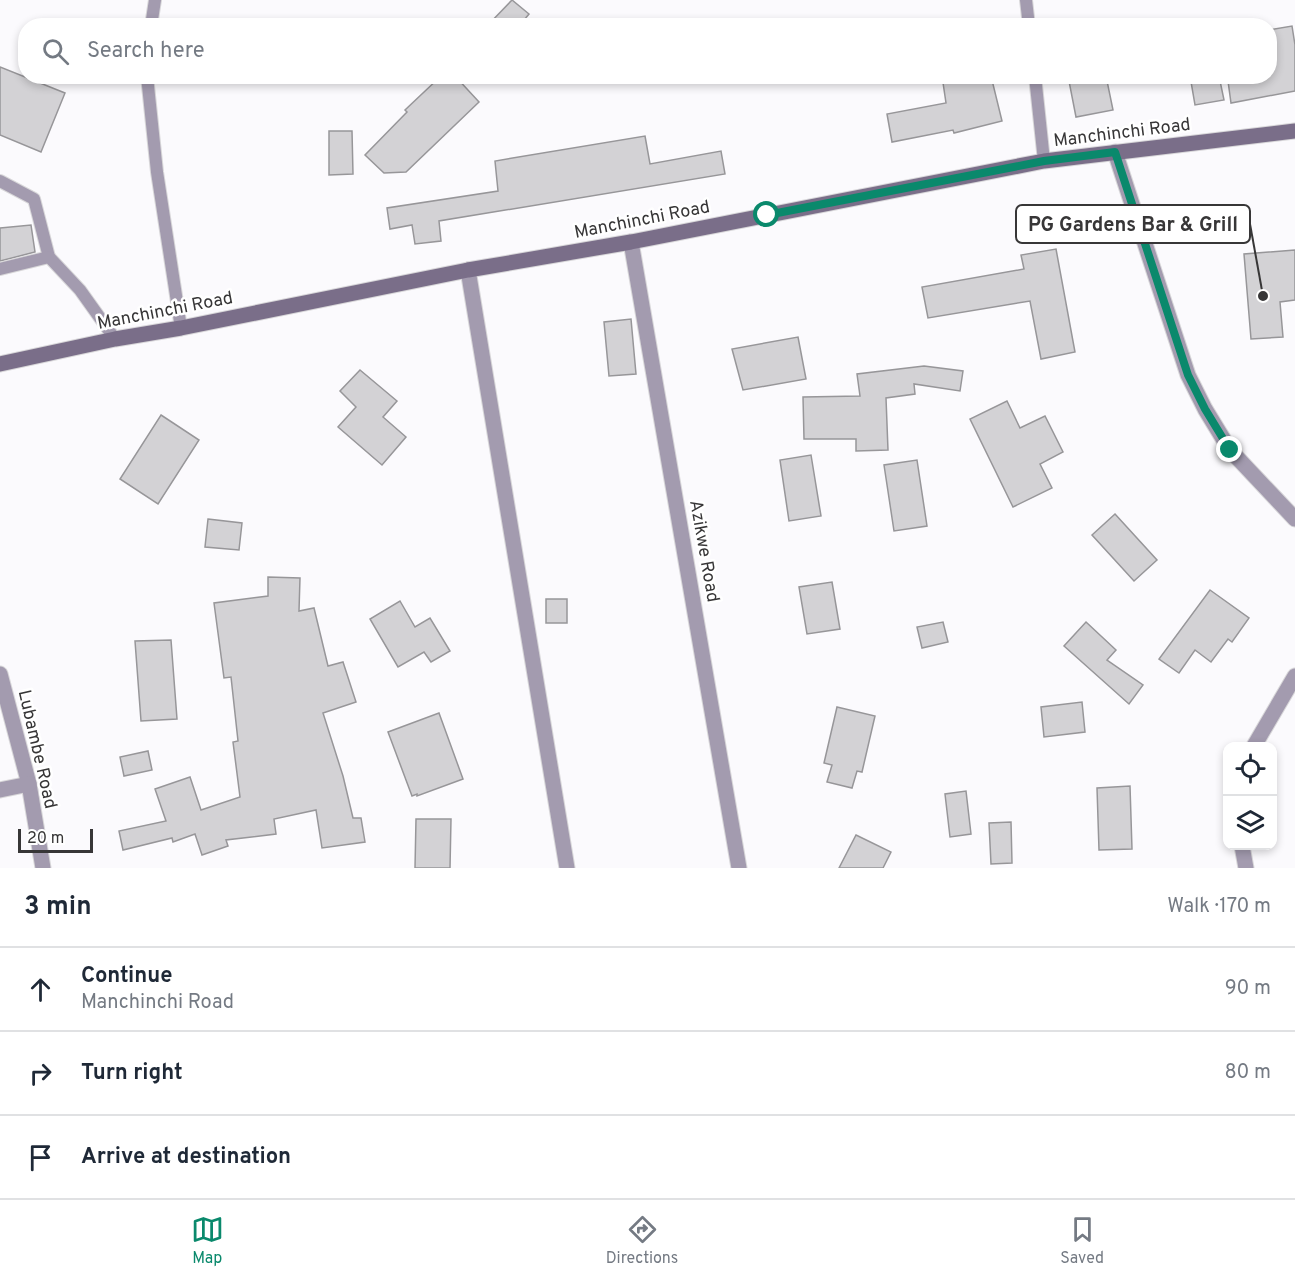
<!DOCTYPE html>
<meta charset="utf-8">
<style>
body{margin:0;font-family:Overpass,sans-serif;background:#f6f6f7;color:#1f2937}
.controls{position:absolute;right:18px;bottom:18px;display:grid;overflow:hidden;border-radius:12px;box-shadow:0 3px 9px #0003}
.controls button{width:54px;height:54px;display:grid;place-items:center;padding:0;border:0;border-bottom:2px solid #e0e1e3;background:#fff;color:#1f2937;font:30px sans-serif}
.scale{position:absolute;left:18px;bottom:15px;width:75px;box-sizing:border-box;padding-left:6px;border:3px solid #373637;border-top:0;font-size:16px;line-height:21px;white-space:nowrap;color:#373637;-webkit-text-stroke:4px #fff;paint-order:stroke}
.stop{position:absolute;width:18px;height:18px;margin:-14px;border:4px solid #0a896c;border-radius:50%;background:#fff}
.stop.end{background:#0a896c;border-color:#fff;box-shadow:0 2px 6px #0008}
.list{margin:0;padding:0;list-style:none}
h2{display:flex;justify-content:space-between;align-items:center;height:78px;margin:0;padding:0 24px;font-size:26px}
h2 small{font-size:20px;font-weight:400;color:#747a83}
.list li{display:grid;grid-template-columns:39px 1fr auto;gap:18px;align-items:center;box-sizing:border-box;height:84px;padding:0 24px;border-top:2px solid #e0e1e3}
.list b{display:block;font-size:22px;white-space:nowrap}
.list p{margin:0;font-size:20px;white-space:nowrap;color:#747a83}
.list em{font-size:20px;font-style:normal;color:#747a83}
.icon{flex:none;width:33px;height:33px;fill:none;stroke:currentColor;stroke-width:2;stroke-linecap:round;stroke-linejoin:round}
.map{position:relative;flex:none;width:1295px;height:868px;overflow:hidden}
.search{position:absolute;background:#fff;box-shadow:0 3px 9px #0003;left:18px;right:18px;top:18px;height:66px;display:flex;align-items:center;gap:15px;box-sizing:border-box;padding:0 21px;border-radius:24px;color:#747a83;font-size:22px}
.sheet{height:330px;background:#fff}
nav{display:flex;justify-content:space-around;align-items:center;box-sizing:border-box;height:84px;border-top:2px solid #e0e1e3;background:#fff;font-size:16px;color:#747a83}
nav a{display:grid;justify-items:center;gap:3px}
nav .on{color:#0a896c}
.map>svg:first-child{display:block}
.building{fill:#d3d2d5;stroke:#979699;stroke-width:1.5}
.lines{fill:none;stroke-linecap:round;stroke-linejoin:round}
.service-casing{stroke:#d8d7d9;stroke-width:14}
.minor-casing{stroke:#d8d7d9;stroke-width:17}
.tertiary-casing{stroke:#d8d7d9;stroke-width:17}
.secondary-casing{stroke:#d8d7d9;stroke-width:17}
.service{stroke:#a39baf;stroke-width:12}
.minor{stroke:#a39baf;stroke-width:15}
.tertiary{stroke:#a39baf;stroke-width:15}
.secondary{stroke:#7a6e89;stroke-width:15}
.route{stroke:#0a896c;stroke-width:8}
.labels{text-anchor:middle;stroke-width:5;stroke-linejoin:round;paint-order:stroke}
.street-label{font-size:18px;fill:#373637;stroke:#fff}
.leader{fill:none;stroke:#373637;stroke-width:2}
.callout-dot{fill:#373637;stroke:#fff;stroke-width:2}
.callout{fill:#fff;stroke:#373637;stroke-width:2}
.callout-label{font-size:20px;text-anchor:middle;font-weight:bold;fill:#373637}
</style>
<div class="map">
<svg width="1295" height="868" viewBox="0 0 1295 868">
<rect width="100%" height="100%" fill="#fbfafd"/>
<g class="building">
<polygon points="512,0 529,14 519,26 487,26"/>
<polygon points="1292,26 1295,45 1295,91 1231,103 1228,81 1253,76 1269,76 1269,30"/>
<polygon points="0,67 65,93 41,152 0,135"/>
<polygon points="441,76 455,76 479,102 406,172 384,173 365,155 407,112 405,110"/>
<polygon points="942,76 991,76 1002,121 954,133 953,130 892,142 887,114 946,103"/>
<polygon points="1068,76 1106,76 1113,110 1076,117"/>
<polygon points="1190,76 1219,76 1224,100 1195,105"/>
<polygon points="329,131 352,131 353,174 329,175"/>
<polygon points="645,136 650,164 721,151 725,174 439,221 441,241 415,244 412,225 390,229 387,208 498,191 495,161"/>
<polygon points="31,225 35,252 0,261 0,228"/>
<polygon points="1056,249 1075,352 1041,359 1030,301 928,318 922,287 1024,269 1021,255"/>
<polygon points="1295,250 1295,300 1280,302 1283,337 1251,339 1244,254"/>
<polygon points="631,319 636,374 609,376 604,322"/>
<polygon points="798,337 806,379 743,390 732,349"/>
<polygon points="924,366 963,371 960,391 914,384 915,394 886,398 888,450 856,451 856,439 804,439 803,397 860,396 857,374"/>
<polygon points="360,370 397,401 383,417 406,437 382,465 338,427 356,407 340,391"/>
<polygon points="1007,401 1020,428 1045,416 1063,452 1040,464 1052,488 1013,507 970,419"/>
<polygon points="161,415 199,440 158,504 120,479"/>
<polygon points="811,455 821,516 789,521 780,460"/>
<polygon points="917,460 927,526 894,531 884,465"/>
<polygon points="1115,514 1157,560 1134,581 1092,535"/>
<polygon points="208,519 242,523 239,550 205,547"/>
<polygon points="268,577 300,578 299,611 314,608 328,666 343,662 356,702 323,713 343,776 353,818 361,818 365,842 322,848 316,810 274,819 276,834 226,840 228,846 202,855 195,834 173,842 172,838 123,850 119,831 166,821 155,789 190,777 201,810 240,797 233,742 238,741 231,677 224,678 214,603 268,596"/>
<polygon points="832,582 840,629 807,634 799,587"/>
<polygon points="1210,590 1249,618 1232,642 1228,639 1211,662 1195,650 1179,673 1159,659"/>
<rect x="546" y="599" width="21" height="24"/>
<polygon points="400,601 415,627 430,618 450,651 431,662 424,652 398,667 370,619"/>
<polygon points="943,622 948,642 922,648 917,627"/>
<polygon points="1086,622 1116,650 1107,660 1143,685 1129,704 1064,646"/>
<polygon points="171,640 177,719 141,721 135,641"/>
<polygon points="1082,702 1085,732 1044,737 1041,707"/>
<polygon points="837,707 875,716 862,772 857,771 852,788 827,782 832,765 824,763"/>
<polygon points="439,713 463,779 417,796 417,794 412,796 388,732"/>
<polygon points="148,751 152,770 124,776 120,757"/>
<polygon points="1130,786 1132,849 1099,850 1097,788"/>
<polygon points="966,791 971,834 950,837 945,794"/>
<polygon points="416,819 451,819 450,868 415,868"/>
<polygon points="1011,822 1012,863 991,864 989,823"/>
<polygon points="856,835 891,852 883,868 839,868"/>
</g>
<g class="lines">
<defs>
<g id="service">
<polyline points="1026,0 1029,26"/>
<polyline points="151,26 155,0"/>
<polyline points="147,76 157,172 181,328"/>
<polyline points="1035,76 1044,161"/>
<polyline points="0,181 34,199 49,257"/>
<polyline points="0,269 49,257 80,290 115,339"/>
</g>
<g id="minor">
<polyline points="631,242 739,868"/>
<polyline points="468,270 567,868"/>
<polyline points="0,674 29,784 43,868"/>
<polyline points="1254,746 1295,676"/>
<polyline points="0,790 29,784"/>
<polyline points="1242,846 1246,868"/>
</g>
<polyline id="tertiary" points="1115,152 1188,375 1205,409 1230,450 1295,519"/>
<polyline id="secondary" points="0,364 115,339 181,328 468,270 631,242 1044,161 1295,131"/>
</defs>
<use href="#service" class="service-casing"/>
<use href="#minor" class="minor-casing"/>
<use href="#tertiary" class="tertiary-casing"/>
<use href="#secondary" class="secondary-casing"/>
<use href="#service" class="service"/>
<use href="#minor" class="minor"/>
<use href="#tertiary" class="tertiary"/>
<use href="#secondary" class="secondary"/>
</g>
<g class="lines">
<polyline class="route" points="767,215 1044,161 1115,152 1188,375 1205,409 1230,450"/>
</g>
<g class="labels">
<g class="street-label">
<text transform="translate(1122 132) rotate(-7)" y="6">Manchinchi Road</text>
<text transform="translate(642 219) rotate(-11)" y="6">Manchinchi Road</text>
<text transform="translate(165 310) rotate(-11)" y="6">Manchinchi Road</text>
<text transform="translate(705 551) rotate(80)" y="6">Azikwe Road</text>
<text transform="translate(38 749) rotate(77)" y="6">Lubambe Road</text>
</g>
</g>
<path class="leader" d="M1263 296L1250 224"/>
<circle class="callout-dot" cx="1263" cy="296" r="6"/>
<rect class="callout" x="1016" y="205" width="234" height="38" rx="6"/>
<g class="callout-label">
<text x="1133" y="231">PG Gardens Bar &amp; Grill</text>
</g>
</svg>
<div class="controls">
<button><svg class="icon" aria-label="locate" viewBox="0 0 24 24"><circle cx="12" cy="12" r="6"/><path d="M12 2v4M12 18v4M2 12h4M18 12h4"/></svg></button>
<button><svg class="icon" aria-label="layers" viewBox="0 0 24 24"><path d="M12 4l9 5-9 5-9-5zM3 14l9 5 9-5"/></svg></button>
</div>
<div class="scale">20 m</div>
<div class="stop" style="left:767px;top:215px"></div>
<div class="stop end" style="left:1230px;top:450px"></div>
<div class="search"><svg class="icon" aria-label="search" viewBox="0 0 24 24"><circle cx="10" cy="10" r="6"/><path d="M15 15l6 6"/></svg>Search here</div>
</div>
<section class="sheet">
<h2>3 min<small>Walk · 170 m</small></h2>
<ul class="list">
<li><svg class="icon" aria-label="ahead" viewBox="0 0 24 24"><path d="M12 20V5M6 11l6-6 6 6"/></svg><div><b>Continue</b><p>Manchinchi Road</p></div><em>90 m</em></li>
<li><svg class="icon" aria-label="right" viewBox="0 0 24 24"><path d="M7 20v-9h11M14 6l5 5-5 5"/></svg><div><b>Turn right</b></div><em>80 m</em></li>
<li><svg class="icon" aria-label="arrive" viewBox="0 0 24 24"><path d="M6 21V4h12l-3 4 3 4H6"/></svg><div><b>Arrive at destination</b></div></li>
</ul>
</section>
<nav>
<a class="on"><svg class="icon" aria-label="map" viewBox="0 0 24 24"><path d="M3 6l6-2 6 2 6-2v14l-6 2-6-2-6 2zM9 4v14M15 6v14"/></svg>Map</a>
<a><svg class="icon" aria-label="directions" viewBox="0 0 24 24"><path d="M12 3l9 9-9 9-9-9zM9 14v-3h6M13 9l2 2-2 2"/></svg>Directions</a>
<a><svg class="icon" aria-label="saved" viewBox="0 0 24 24"><path d="M7 4h10v16l-5-4-5 4z"/></svg>Saved</a>
</nav>
